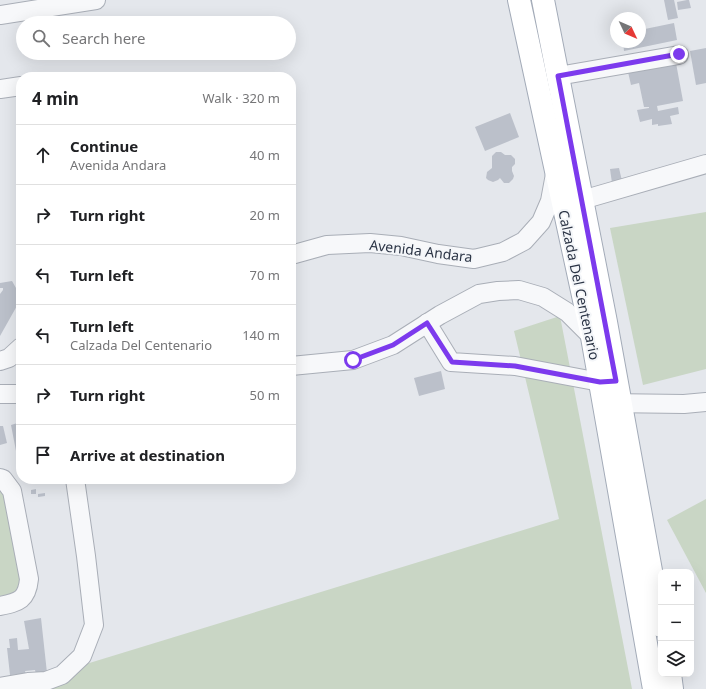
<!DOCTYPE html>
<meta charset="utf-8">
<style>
body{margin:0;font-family:"Noto Sans",sans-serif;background:#f2f2f2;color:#202124}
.controls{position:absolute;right:12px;bottom:12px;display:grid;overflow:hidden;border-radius:8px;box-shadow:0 4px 16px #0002}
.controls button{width:36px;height:36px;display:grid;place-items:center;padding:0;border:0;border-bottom:1px solid #e0e0e0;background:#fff;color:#202124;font:20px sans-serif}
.compass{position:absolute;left:610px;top:12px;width:36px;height:36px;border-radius:50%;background:#fff;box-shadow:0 4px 16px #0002;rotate:134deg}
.stop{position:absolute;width:12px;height:12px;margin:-9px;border:3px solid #7c3aed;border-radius:50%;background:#fff}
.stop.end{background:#7c3aed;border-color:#fff;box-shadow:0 1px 4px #0008}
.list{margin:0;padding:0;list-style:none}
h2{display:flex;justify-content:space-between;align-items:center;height:52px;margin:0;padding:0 16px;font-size:17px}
h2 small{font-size:13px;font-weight:400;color:#757577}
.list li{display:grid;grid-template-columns:26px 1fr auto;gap:12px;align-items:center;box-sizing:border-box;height:60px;padding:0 16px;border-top:1px solid #e0e0e0}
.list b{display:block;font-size:15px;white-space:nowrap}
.list p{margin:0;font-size:13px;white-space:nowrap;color:#757577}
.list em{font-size:13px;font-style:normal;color:#757577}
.icon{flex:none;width:22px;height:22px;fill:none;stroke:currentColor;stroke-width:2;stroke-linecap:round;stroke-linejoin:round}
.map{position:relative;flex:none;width:706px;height:689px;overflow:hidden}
.search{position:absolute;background:#fff;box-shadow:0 4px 16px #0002;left:16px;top:16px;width:280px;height:44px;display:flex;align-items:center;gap:10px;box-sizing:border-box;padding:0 14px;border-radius:22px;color:#757577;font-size:15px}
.panel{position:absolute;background:#fff;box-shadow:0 4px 16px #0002;left:16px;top:72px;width:280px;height:412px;border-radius:16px}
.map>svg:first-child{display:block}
.green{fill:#c9d6c5}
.building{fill:#bbc0ca}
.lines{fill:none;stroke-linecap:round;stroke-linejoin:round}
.minor-casing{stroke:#a9aeb7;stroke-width:20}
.major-casing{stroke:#a3abb8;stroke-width:24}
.minor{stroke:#f7f8fa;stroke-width:18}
.major{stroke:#fff;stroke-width:22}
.route{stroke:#7c3aed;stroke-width:5}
.labels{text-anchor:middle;stroke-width:4;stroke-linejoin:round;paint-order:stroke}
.street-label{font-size:14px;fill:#2b3445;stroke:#f4f6f9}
</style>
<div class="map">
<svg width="706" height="689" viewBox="0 0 706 689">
<rect width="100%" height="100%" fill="#e4e7ec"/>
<g class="green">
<polygon points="706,212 706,369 643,385 610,228"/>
<polygon points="560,316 632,689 0,689 60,672 559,519 514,331"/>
<polygon points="0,490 6,499 25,579 15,594 0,596"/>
<polygon points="706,499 706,593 667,520"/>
</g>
<g class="building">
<polygon points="664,0 674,0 678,18 668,20"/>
<polygon points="687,0 689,0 691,8 678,10 677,2"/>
<polygon points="674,23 677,40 624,51 623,42 640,42 640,30"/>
<polygon points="706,48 706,83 696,85 690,51"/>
<polygon points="676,63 683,101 657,106 658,111 678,107 679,114 670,116 672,124 658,126 658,124 652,125 652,119 640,122 637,110 649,108 649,107 644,107 639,83 631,85 628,72"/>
<polygon points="510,113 519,137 485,151 475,127"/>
<polygon points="496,152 501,152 505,155 511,155 515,159 515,164 512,167 512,171 514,176 513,179 509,183 504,183 500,178 498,180 493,182 488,180 486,178 487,172 492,168 492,156"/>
<polygon points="619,168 622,181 612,183 610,169"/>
<polygon points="12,281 16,288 19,297 18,304 0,336 0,294 3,290 3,288 0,288 0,283"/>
<polygon points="441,371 445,389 419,396 414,378"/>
<polygon points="21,422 21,455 17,456 11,425"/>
<polygon points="0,426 3,426 7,443 0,445"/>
<polygon points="36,489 36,494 31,494 31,490"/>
<polygon points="45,493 45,496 38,497 38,494"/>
<polygon points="41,618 47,673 36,674 35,670 25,671 26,674 10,675 7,648 10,648 9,639 17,638 18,650 29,649 24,621"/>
</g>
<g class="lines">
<defs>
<g id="minor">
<polyline points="0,15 96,0"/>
<polyline points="558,76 679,55"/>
<polyline points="0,89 21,86"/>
<polyline points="582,200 706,164"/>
<polyline points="291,255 327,245 370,243 401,246 438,254 474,259 503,252 524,241 541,222 550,201 555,174"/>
<polyline points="427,323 451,362 515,366 600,382"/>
<polyline points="0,361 9,358 21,347"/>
<polyline points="291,366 353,360 393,345 440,315 479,294 498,291 519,290 543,297 567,312 592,337"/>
<polyline points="0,394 21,394"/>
<polyline points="607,403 684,404 706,402"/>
<path d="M0,478L3,479L12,491L29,579C27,600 19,602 0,606"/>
<polyline points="0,687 28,682 46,681 62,675 82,656 94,625 86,556 75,479"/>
</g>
<g id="major">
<polyline points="519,0 592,337 654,689"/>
<polyline points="543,0 606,322 661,626"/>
<polyline points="670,674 672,689"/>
</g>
</defs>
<use href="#minor" class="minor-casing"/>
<use href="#major" class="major-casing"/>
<use href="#minor" class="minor"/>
<use href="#major" class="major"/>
</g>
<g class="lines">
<polyline class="route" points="353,360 393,345 427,323 452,362 515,366 600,382 616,381 558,76 679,54"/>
</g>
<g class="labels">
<g class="street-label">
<text transform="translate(421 251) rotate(7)" y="5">Avenida Andara</text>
<text transform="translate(579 285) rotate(78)" y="5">Calzada Del Centenario</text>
</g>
</g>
</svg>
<div class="controls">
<button>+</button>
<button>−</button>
<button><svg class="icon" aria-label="layers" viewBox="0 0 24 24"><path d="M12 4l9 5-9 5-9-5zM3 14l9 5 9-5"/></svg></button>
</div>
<svg class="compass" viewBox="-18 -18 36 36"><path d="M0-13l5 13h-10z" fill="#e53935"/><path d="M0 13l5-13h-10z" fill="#757577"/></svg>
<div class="stop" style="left:353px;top:360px"></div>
<div class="stop end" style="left:679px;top:54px"></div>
<div class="search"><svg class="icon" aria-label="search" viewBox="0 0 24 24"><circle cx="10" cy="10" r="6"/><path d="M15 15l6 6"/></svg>Search here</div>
<section class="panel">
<h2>4 min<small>Walk · 320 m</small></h2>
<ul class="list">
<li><svg class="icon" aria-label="ahead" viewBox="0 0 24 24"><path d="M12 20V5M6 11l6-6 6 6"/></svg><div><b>Continue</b><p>Avenida Andara</p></div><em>40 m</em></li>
<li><svg class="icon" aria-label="right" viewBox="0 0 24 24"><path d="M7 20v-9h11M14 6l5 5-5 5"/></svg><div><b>Turn right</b></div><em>20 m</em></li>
<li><svg class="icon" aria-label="left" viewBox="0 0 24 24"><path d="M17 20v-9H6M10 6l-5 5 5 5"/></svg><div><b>Turn left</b></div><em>70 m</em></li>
<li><svg class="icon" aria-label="left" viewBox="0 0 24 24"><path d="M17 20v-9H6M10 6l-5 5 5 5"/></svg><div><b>Turn left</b><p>Calzada Del Centenario</p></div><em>140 m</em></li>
<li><svg class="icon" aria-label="right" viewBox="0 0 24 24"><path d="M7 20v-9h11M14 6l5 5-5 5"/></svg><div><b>Turn right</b></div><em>50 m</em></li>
<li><svg class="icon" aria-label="arrive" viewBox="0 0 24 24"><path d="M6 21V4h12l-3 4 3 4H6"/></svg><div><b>Arrive at destination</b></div></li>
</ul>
</section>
</div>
